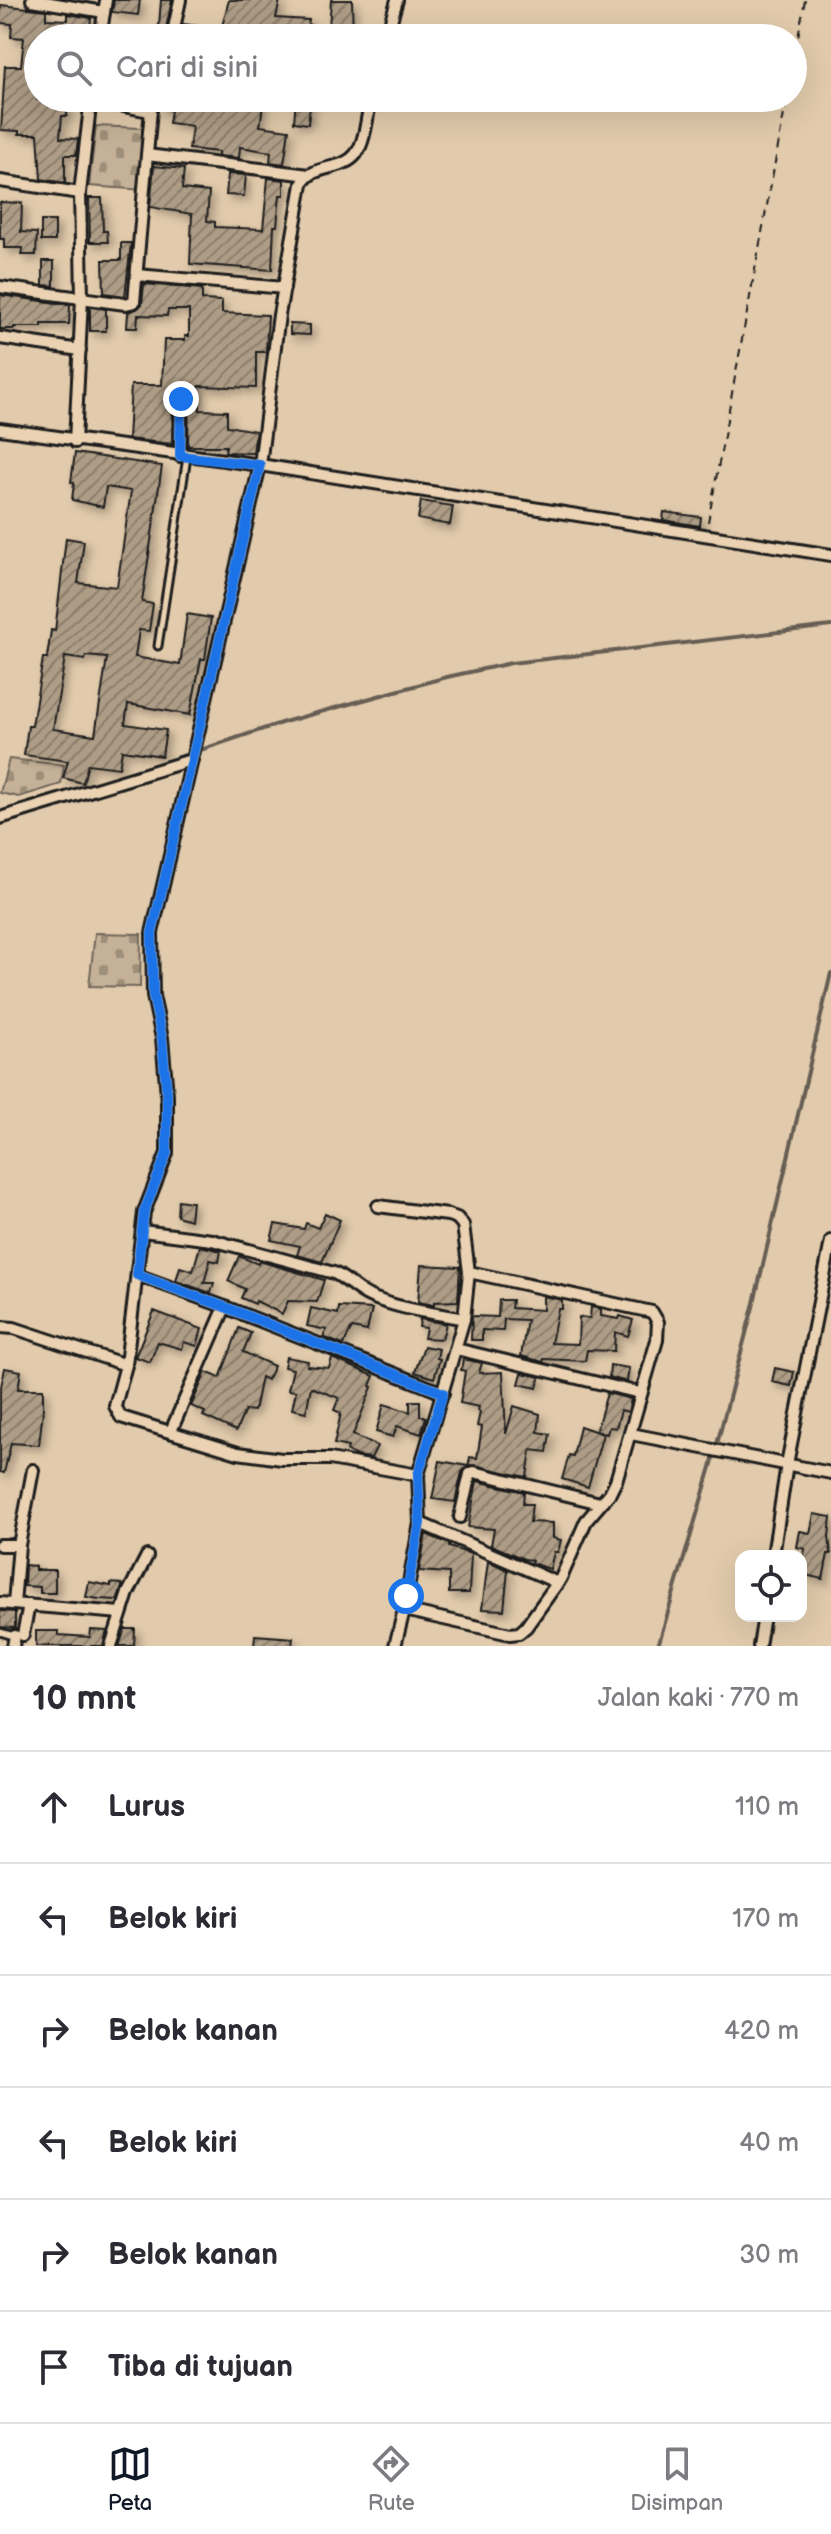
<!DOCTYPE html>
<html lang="id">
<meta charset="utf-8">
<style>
body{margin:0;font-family:"Balsamiq Sans",sans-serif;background:#f7f7f7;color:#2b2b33}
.controls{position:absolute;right:24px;bottom:24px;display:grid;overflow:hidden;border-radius:16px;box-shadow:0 8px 32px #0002}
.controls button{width:72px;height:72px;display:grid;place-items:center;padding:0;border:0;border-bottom:2px solid #e1e1e2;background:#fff;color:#2b2b33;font:40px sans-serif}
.stop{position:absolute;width:24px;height:24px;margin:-18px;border:6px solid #1a73e8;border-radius:50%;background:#fff}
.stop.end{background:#1a73e8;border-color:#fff;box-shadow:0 2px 8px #0008}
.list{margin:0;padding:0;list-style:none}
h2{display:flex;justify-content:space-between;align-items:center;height:104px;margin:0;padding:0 32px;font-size:34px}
h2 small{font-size:26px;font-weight:400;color:#7c7c81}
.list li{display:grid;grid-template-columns:52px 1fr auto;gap:24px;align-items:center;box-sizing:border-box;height:112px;padding:0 32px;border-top:2px solid #e1e1e2}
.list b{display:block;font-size:30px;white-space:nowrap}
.list em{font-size:26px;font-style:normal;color:#7c7c81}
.icon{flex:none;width:44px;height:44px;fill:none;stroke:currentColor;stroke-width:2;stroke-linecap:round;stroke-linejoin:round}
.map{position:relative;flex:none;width:831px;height:1646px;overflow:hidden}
.search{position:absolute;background:#fff;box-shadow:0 8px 32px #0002;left:24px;right:24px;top:24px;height:88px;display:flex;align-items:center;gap:20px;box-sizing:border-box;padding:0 28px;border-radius:44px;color:#7c7c81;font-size:30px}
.sheet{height:776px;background:#fff}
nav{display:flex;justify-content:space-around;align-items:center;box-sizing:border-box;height:112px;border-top:2px solid #e1e1e2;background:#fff;font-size:22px;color:#7c7c81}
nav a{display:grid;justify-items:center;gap:4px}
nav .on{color:#111827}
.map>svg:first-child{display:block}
.cemetery{fill:url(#cemetery-stones);stroke:#70665a;stroke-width:2}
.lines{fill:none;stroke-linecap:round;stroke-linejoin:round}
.stream{stroke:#665d53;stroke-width:4}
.building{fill:url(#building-hatch);stroke:#1c1c1c;stroke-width:2;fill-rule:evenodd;filter:url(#shadow)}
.lane-casing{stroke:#1c1c1c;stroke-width:11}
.street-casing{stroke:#1c1c1c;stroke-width:16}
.path{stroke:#1c1c1c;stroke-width:2;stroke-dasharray:8 6;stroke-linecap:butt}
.lane{stroke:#ead2b2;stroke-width:5}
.street{stroke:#ead2b2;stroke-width:10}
.route{stroke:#1a73e8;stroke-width:10}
</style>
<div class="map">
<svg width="831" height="1646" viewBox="0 0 831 1646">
<defs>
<pattern id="cemetery-stones" width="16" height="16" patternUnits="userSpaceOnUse" patternTransform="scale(2)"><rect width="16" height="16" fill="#c4b197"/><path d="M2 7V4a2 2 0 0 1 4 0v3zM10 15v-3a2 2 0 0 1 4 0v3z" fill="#9e8f7a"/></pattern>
<pattern id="building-hatch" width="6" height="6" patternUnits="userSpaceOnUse" patternTransform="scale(2)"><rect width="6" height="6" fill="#ae9d86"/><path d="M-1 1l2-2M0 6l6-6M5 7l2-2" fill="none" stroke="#8d7f6d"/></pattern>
<filter id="shadow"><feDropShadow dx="4.5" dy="4.5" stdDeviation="4" flood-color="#0004"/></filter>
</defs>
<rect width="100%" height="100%" fill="#e2cbac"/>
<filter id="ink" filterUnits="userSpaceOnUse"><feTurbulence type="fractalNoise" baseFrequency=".0125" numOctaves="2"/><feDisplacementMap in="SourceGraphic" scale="16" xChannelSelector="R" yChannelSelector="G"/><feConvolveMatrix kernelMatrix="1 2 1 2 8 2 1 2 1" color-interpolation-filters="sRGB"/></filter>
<g filter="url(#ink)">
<g class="cemetery">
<polygon points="96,126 142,128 144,190 89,186"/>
<polygon points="9,759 64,765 61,784 19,797 0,793"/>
<polygon points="95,933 141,934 140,987 89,986"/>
</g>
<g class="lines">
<g class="stream">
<polyline points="147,768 284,722 447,677 511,663 831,626"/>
<polyline points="658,1646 711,1467 754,1303 831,973"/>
</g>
</g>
<g class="building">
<polygon points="114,0 140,0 138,15 112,12"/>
<polygon points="161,0 172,0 164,38 158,38"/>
<polygon points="229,0 280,0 276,18 309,20 308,25 329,27 331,0 352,0 353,38 228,37 226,31 221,30"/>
<polygon points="1,5 46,10 46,19 68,20 68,14 91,18 89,38 36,40 37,100 68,101 67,116 62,116 60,138 78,139 76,155 65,155 65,183 41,179 38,134 19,134 19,131 1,130 5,66 21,66 24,38 11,37 12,24 0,23"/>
<polygon points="160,98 202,100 202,98 264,98 260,126 289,130 284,164 270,162 271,152 240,147 239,158 218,156 218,152 189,149 192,126 169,123 171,110 159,108"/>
<polygon points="296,98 311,98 308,124 294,122"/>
<polygon points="154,166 184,169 182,189 209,192 207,221 215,222 215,227 263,229 268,178 284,180 284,195 280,195 277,226 274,226 272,270 190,264 192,214 150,207"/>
<polygon points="228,174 246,175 244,196 226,195"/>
<polygon points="89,198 102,198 103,231 107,231 108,242 90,242"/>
<polygon points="0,202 22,203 21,232 37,233 36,255 22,255 23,248 4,248 4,239 0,239"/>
<rect x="41" y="221" width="14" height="20"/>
<polygon points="121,243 131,243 125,296 104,293 103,260 121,260"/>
<polygon points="43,261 54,261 54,286 43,285"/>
<polygon points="144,284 202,289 202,300 222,301 222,313 268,315 266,352 256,352 256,388 199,386 200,410 227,411 227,426 256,431 253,453 225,452 226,446 188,446 189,398 182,391 176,392 173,398 172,444 128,439 131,385 162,385 164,340 185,340 185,336 189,336 189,310 168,310 167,316 138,315 137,328 127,328 128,312 137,309 142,304"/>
<polygon points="0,295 70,305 69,324 42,324 42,327 14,327 14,329 0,329"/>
<polygon points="90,307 106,309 106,331 90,331"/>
<polygon points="290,324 310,325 310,335 290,334"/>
<path d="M75,453L162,466L142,602L153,604L149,631L139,630L135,657L180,665L187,614L211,618L205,659H201L190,715L128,704L125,724L166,730L162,756L122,750L119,768L88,764L83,783L63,778L68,761L24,755L28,726H32L43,658H47L51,630L55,631L66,538L84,541L78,583L117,587L131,491L106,487L103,507L72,500L74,483L71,482ZM86,656L107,658L95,735L53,729L65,657L85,660Z"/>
<polygon points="421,501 453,506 450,525 418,519"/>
<polygon points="664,512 701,517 700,526 663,520"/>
<polygon points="178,1200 192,1202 190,1220 177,1216"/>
<polygon points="325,1213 340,1220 322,1262 297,1255 300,1246 271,1240 275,1224 304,1229 306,1223 318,1228"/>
<polygon points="200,1246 221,1251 219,1262 210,1260 204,1283 214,1283 211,1293 176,1281 180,1267 193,1271"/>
<polygon points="239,1256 258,1264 259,1261 324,1280 317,1302 288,1301 282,1314 256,1301 255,1304 241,1298 245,1289 228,1281"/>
<polygon points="421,1265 460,1267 458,1301 434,1302 434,1305 418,1302"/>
<polygon points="543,1296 562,1300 562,1309 558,1309 551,1343 578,1344 579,1317 590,1318 591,1307 601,1309 601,1316 619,1319 620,1316 633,1320 628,1336 615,1332 614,1351 587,1350 585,1361 544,1359 543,1362 521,1356 527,1320 504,1319 503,1331 482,1330 482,1340 471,1340 472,1316 498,1317 499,1300 512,1300 511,1308 543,1310"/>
<polygon points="339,1307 372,1309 367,1331 352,1328 343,1345 323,1337 327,1330 307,1326 311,1308 338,1314"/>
<polygon points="154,1311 202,1329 197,1346 184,1342 182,1349 158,1342 150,1362 135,1357"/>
<polygon points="420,1319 446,1324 442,1339 424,1338 426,1328 419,1327"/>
<polygon points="239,1328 251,1333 243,1352 274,1366 267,1380 261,1377 254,1411 245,1410 236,1431 203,1416 205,1412 191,1406 206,1372 220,1378"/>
<polygon points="424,1346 439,1349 437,1358 440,1359 434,1378 415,1372"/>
<polygon points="286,1357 308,1361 307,1366 329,1368 332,1358 374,1376 370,1386 372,1387 353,1435 377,1446 371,1458 357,1456 347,1451 348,1447 334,1444 341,1413 334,1410 339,1398 311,1387 306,1412 292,1409 296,1391 288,1390 293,1369 284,1367"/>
<polygon points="463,1359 482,1363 479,1373 503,1372 506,1434 514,1406 540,1414 538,1432 550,1434 547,1452 531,1450 527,1477 470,1465 462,1472 455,1502 432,1499 440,1461 468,1466 470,1457 477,1458 482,1427 477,1426 480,1412 478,1411 479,1407 460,1403 465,1371 461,1370"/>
<polygon points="610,1365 629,1368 627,1382 609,1377"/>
<polygon points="5,1368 21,1371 18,1389 43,1389 43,1410 39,1445 11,1443 4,1473 0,1472 0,1391"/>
<polygon points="775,1368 794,1372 791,1386 772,1382"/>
<polygon points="522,1373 540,1377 537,1388 519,1384"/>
<polygon points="607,1393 631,1399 628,1412 621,1410 616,1428 609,1427 607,1434 596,1431"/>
<polygon points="410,1401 420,1401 420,1416 426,1417 421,1434 397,1426 393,1437 376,1432 384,1404 410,1412"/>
<polygon points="580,1426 603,1434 588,1487 562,1479 569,1455 573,1456"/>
<polygon points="477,1481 524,1492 523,1504 532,1504 530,1522 553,1523 553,1538 561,1540 558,1552 554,1552 550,1569 531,1563 532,1560 524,1559 491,1545 494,1529 468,1527"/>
<polygon points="814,1514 831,1517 829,1537 831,1554 828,1554 823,1579 801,1574 805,1549 797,1547 800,1531 810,1533"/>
<polygon points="426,1534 449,1544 449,1547 471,1554 469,1593 449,1593 449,1573 419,1571"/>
<polygon points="488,1561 508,1570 504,1610 482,1609"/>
<polygon points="25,1565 35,1566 35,1570 55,1570 55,1593 40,1593 40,1587 24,1586"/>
<polygon points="89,1582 111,1586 111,1583 122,1584 122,1587 117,1600 99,1599 86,1597"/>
<polygon points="0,1611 15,1612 15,1628 0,1627"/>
<polygon points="125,1629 135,1629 134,1646 119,1646"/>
<polygon points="91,1630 107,1631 103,1646 36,1646 36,1631 58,1631 58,1635 90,1637"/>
<polygon points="255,1635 293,1638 292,1646 254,1646"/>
</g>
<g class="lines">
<defs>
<g id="lane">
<polyline points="158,646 187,457"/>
<polyline points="0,1632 14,1636"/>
</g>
<g id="street">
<polyline points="32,0 104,12"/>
<polyline points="174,30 214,35 220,38"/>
<polyline points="100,38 106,0"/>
<polyline points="172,38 180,0"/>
<polyline points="386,38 397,0"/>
<path d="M371,98C367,114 366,140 356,154C342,172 313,163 302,184L279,315L260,465L152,933L153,996L162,1038L167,1095V1153L144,1212L126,1365L115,1406L121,1417L238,1453L282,1459H330L418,1475"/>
<polyline points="91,100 150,111"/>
<polyline points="147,155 309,175"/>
<polyline points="0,181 80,193"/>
<polyline points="137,275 284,288"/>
<polyline points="0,287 125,304 134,302 152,98"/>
<polyline points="0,338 80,350"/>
<polyline points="0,429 260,465 831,555"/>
<polyline points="75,442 82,298 80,193 91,98"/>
<polyline points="180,456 181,399"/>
<polyline points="0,818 191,760"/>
<polyline points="378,1206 448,1215 457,1218 463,1225 469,1272 464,1319 418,1475 420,1523 404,1610 510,1634 519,1633 526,1627 561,1578 586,1521 610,1493 616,1481 657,1340 658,1322 652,1312 469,1272"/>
<path d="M142,1231L212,1240L334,1273C348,1280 357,1291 371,1297C399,1309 434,1313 464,1319"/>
<polyline points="137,1275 225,1307 443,1393"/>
<polyline points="0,1327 14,1328 126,1365"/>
<polyline points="456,1349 640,1393"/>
<polyline points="171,1431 225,1307"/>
<polyline points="631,1434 831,1473"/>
<polyline points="460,1517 470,1474 474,1472 600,1503"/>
<polyline points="420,1523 558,1583"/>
<polyline points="0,1545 19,1545"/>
<polyline points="773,1556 787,1464 831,1241"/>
<polyline points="0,1603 121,1613"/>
<polyline points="14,1604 19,1545 33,1470"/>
<polyline points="23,1635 29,1605"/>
<polyline points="13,1646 15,1636"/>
<polyline points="111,1646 128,1593 147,1556"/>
<polyline points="395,1646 404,1610"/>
<polyline points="759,1646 764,1616"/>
</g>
</defs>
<use href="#lane" class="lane-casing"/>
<use href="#street" class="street-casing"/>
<g class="path">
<polyline points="793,63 805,0"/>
<polyline points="708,522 787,98"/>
</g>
<use href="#lane" class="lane"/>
<use href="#street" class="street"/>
</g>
</g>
<g class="lines" filter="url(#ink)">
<polyline class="route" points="181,399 180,456 260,465 152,933 153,996 162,1038 167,1095 167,1153 144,1212 137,1275 225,1307 443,1393 418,1475 420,1523 406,1596"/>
</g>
</svg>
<div class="controls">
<button><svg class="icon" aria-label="locate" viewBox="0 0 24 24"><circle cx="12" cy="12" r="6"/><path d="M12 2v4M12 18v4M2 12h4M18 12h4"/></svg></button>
</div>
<div class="stop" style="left:406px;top:1596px"></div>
<div class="stop end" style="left:181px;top:399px"></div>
<div class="search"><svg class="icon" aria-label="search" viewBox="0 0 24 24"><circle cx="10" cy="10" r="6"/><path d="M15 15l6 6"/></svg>Cari di sini</div>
</div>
<section class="sheet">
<h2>10 mnt<small>Jalan kaki · 770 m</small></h2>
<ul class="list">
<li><svg class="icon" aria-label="ahead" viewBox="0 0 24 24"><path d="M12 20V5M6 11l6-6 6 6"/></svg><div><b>Lurus</b></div><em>110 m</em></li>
<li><svg class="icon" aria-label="left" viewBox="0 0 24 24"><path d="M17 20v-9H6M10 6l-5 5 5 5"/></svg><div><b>Belok kiri</b></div><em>170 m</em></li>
<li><svg class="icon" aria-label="right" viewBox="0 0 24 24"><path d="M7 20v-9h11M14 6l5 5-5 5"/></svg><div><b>Belok kanan</b></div><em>420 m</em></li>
<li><svg class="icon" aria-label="left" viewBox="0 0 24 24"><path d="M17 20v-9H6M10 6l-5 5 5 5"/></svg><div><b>Belok kiri</b></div><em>40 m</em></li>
<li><svg class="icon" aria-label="right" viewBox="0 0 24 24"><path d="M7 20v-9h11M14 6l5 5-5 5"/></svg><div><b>Belok kanan</b></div><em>30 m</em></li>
<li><svg class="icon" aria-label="arrive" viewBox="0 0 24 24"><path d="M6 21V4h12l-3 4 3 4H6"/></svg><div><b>Tiba di tujuan</b></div></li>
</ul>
</section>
<nav>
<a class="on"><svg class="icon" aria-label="map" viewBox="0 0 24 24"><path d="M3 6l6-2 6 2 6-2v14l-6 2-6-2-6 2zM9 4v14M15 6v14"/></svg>Peta</a>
<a><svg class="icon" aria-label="directions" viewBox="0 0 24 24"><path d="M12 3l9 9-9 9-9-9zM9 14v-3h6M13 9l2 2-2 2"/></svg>Rute</a>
<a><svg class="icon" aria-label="saved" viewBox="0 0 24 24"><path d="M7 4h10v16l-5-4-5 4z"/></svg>Disimpan</a>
</nav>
